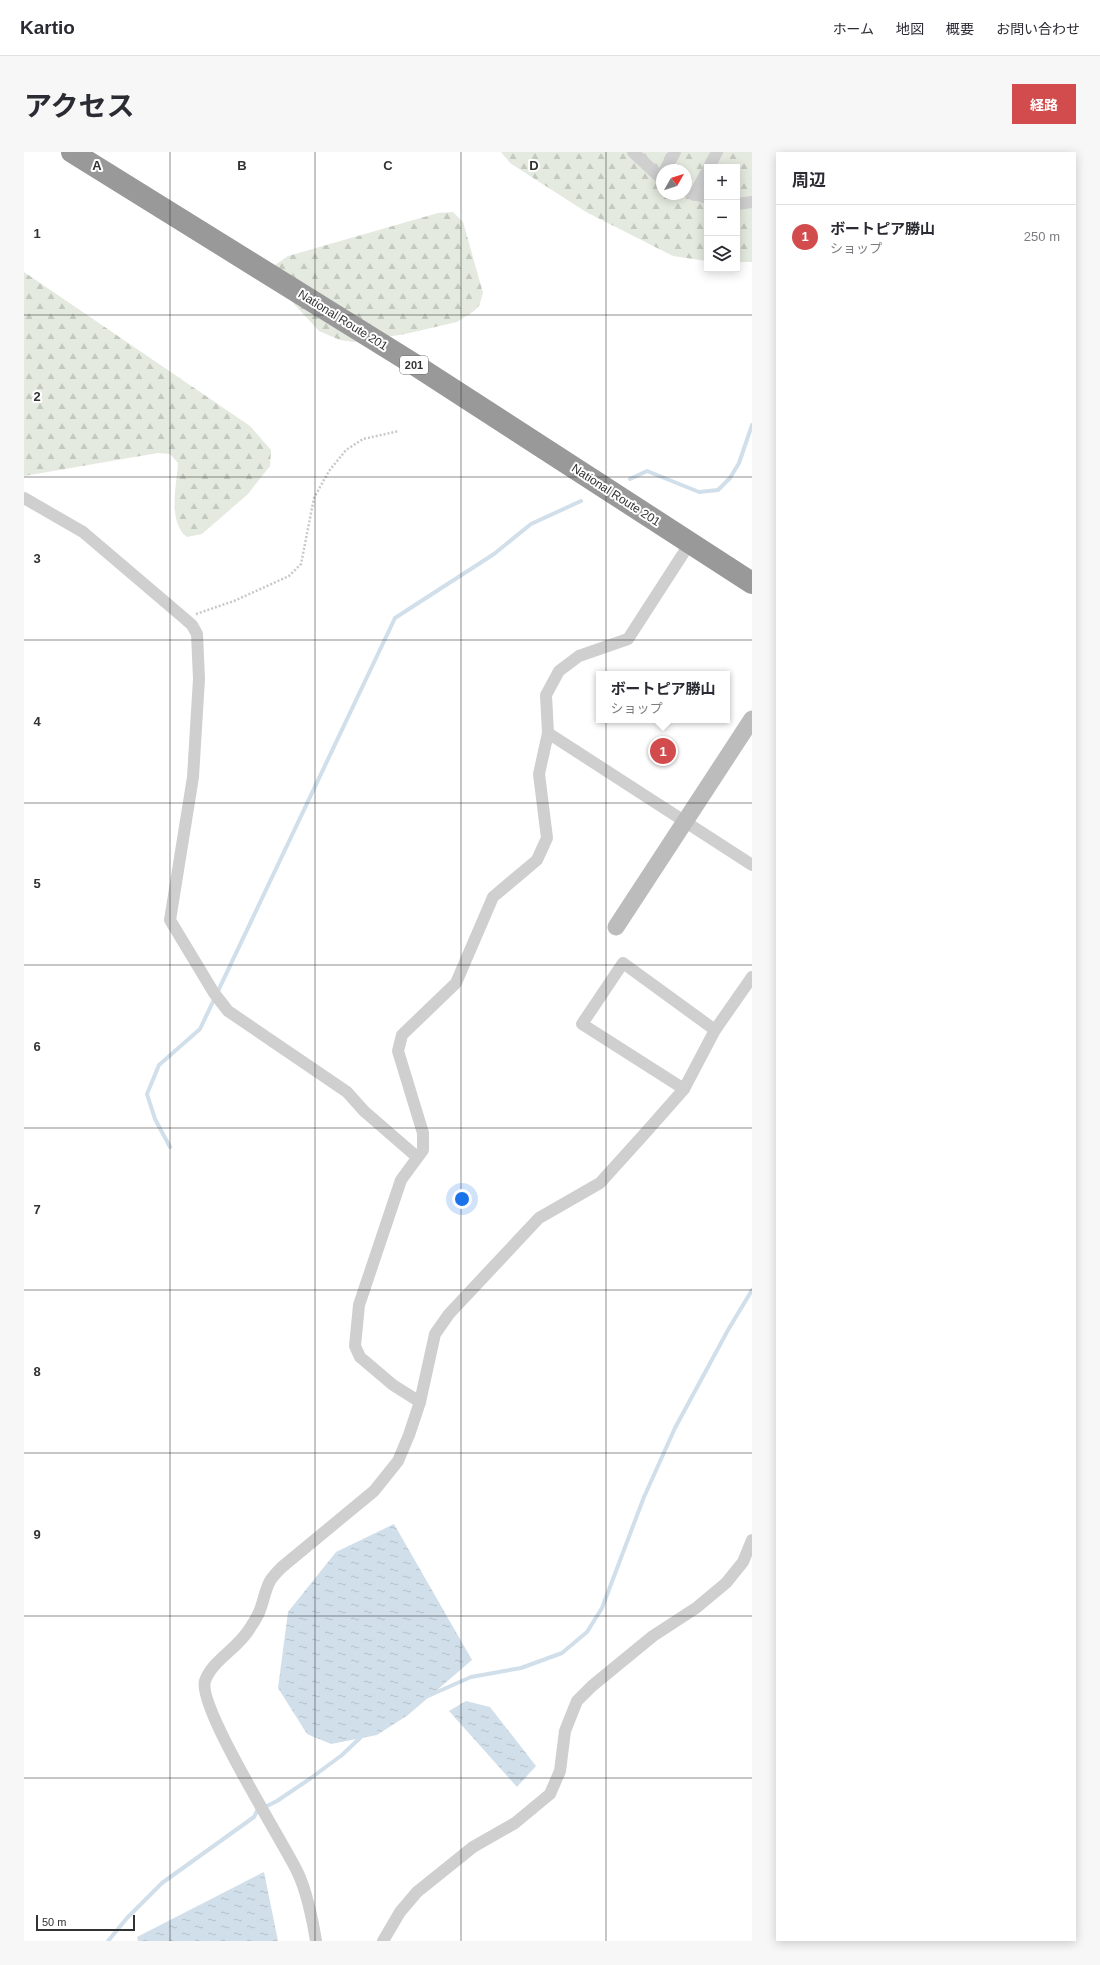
<!DOCTYPE html>
<html lang="ja">
<meta charset="utf-8">
<style>
body{margin:0;font-family:Arial,"Noto Sans JP",sans-serif;background:#f7f7f7;color:#2b2b33}
.controls{position:absolute;right:12px;top:12px;display:grid;overflow:hidden;border-radius:0px;box-shadow:0 2px 10px #0003}
.controls button{width:36px;height:36px;display:grid;place-items:center;padding:0;border:0;border-bottom:1px solid #e1e1e2;background:#fff;color:#2b2b33;font:20px sans-serif}
.compass{position:absolute;left:632px;top:12px;width:36px;height:36px;border-radius:50%;background:#fff;box-shadow:0 2px 10px #0003;rotate:51deg}
.scale{position:absolute;left:12px;bottom:10px;width:99px;box-sizing:border-box;padding-left:4px;border:2px solid #323232;border-top:0;font-size:11px;line-height:14px;white-space:nowrap;color:#323232;-webkit-text-stroke:3px #fff;paint-order:stroke}
.you{position:absolute;left:438px;top:1047px;width:14px;height:14px;margin:-10px;border:3px solid #fff;border-radius:50%;background:#1a73e8;box-shadow:0 0 0 6px #1a73e833}
.badge{display:grid;place-items:center;width:26px;height:26px;border-radius:50%;background:#d24b4d;color:#fff;font-size:13px;font-weight:700}
.pin{position:absolute;translate:-50% -50%;border:2px solid #fff;box-shadow:0 1px 4px #0006}
.popup{position:absolute;left:572px;top:519px;width:134px;height:52px;box-sizing:border-box;display:grid;place-content:center;border-radius:0px;background:#fff;filter:drop-shadow(0 1px 3px #0005);font-size:13px;white-space:nowrap;color:#7c7c81}
.popup b{font-size:15px;color:#2b2b33}
.popup::after{content:'';position:absolute;left:50%;top:100%;margin-left:-8px;border:8px solid transparent;border-top-color:#fff}
.list{margin:0;padding:0;list-style:none}
h2{display:flex;justify-content:space-between;align-items:center;height:52px;margin:0;padding:0 16px;font-size:17px}
h2 small{font-size:13px;font-weight:400;color:#7c7c81}
.list li{display:grid;grid-template-columns:26px 1fr auto;gap:12px;align-items:center;box-sizing:border-box;height:64px;padding:0 16px;border-top:1px solid #e1e1e2}
.list b{display:block;font-size:15px;white-space:nowrap}
.list p{margin:0;font-size:13px;white-space:nowrap;color:#7c7c81}
.list em{font-size:13px;font-style:normal;color:#7c7c81}
.icon{flex:none;width:22px;height:22px;fill:none;stroke:currentColor;stroke-width:2;stroke-linecap:round;stroke-linejoin:round}
.map{position:relative;flex:none;width:728px;height:1789px;overflow:hidden;border-radius:0px}
header{display:flex;align-items:center;gap:24px;box-sizing:border-box;height:56px;padding:0 20px;background:#fff;border-bottom:1px solid #e1e1e2}
header strong{font-size:19px}
nav{display:flex;gap:22px;margin-inline-start:auto;font-size:14px}
.intro{display:flex;align-items:center;justify-content:space-between;box-sizing:border-box;height:96px;padding:0 24px}
h1{margin:0;font-size:28px}
.button{padding:10px 18px;border-radius:0px;background:#d24b4d;color:#fff;font-size:14px;font-weight:700}
main{display:flex;gap:24px;padding:0 24px}
aside{flex:1;background:#fff;border-radius:0px;box-shadow:0 2px 10px #0003}
.map>svg:first-child{display:block}
.forest{fill:url(#forest-firs);fill-rule:evenodd}
.water{fill:url(#water-ripples)}
.lines{fill:none;stroke-linecap:round;stroke-linejoin:round}
.stream{stroke:#d1dfea;stroke-width:4}
.path{stroke:#c9c9c9;stroke-width:2.5;stroke-dasharray:2 2;stroke-linecap:butt}
.street{stroke:#cfcfcf;stroke-width:12}
.secondary{stroke:#bcbcbc;stroke-width:17}
.highway{stroke:#999;stroke-width:22}
.grid{fill:none;stroke:#323232;stroke-width:1;stroke-opacity:0.55}
.labels{text-anchor:middle;stroke-width:4;stroke-linejoin:round;paint-order:stroke}
.shield{fill:#fff;stroke:#707070;stroke-width:1}
.shield-label{font-size:11px;font-weight:bold;fill:#323232}
.street-label{font-size:12px;fill:#323232;stroke:#fff}
.grid-label{font-size:13px;text-anchor:middle;font-weight:bold;fill:#323232;stroke:#fff;stroke-width:4;stroke-linejoin:round;paint-order:stroke}
</style>
<header>
<strong>Kartio</strong>
<nav><a>ホーム</a><a>地図</a><a>概要</a><a>お問い合わせ</a></nav>
</header>
<div class="intro"><h1>アクセス</h1><a class="button">経路</a></div>
<main>
<div class="map">
<svg width="728" height="1789" viewBox="0 0 728 1789">
<defs>
<pattern id="forest-firs" width="22" height="20" patternUnits="userSpaceOnUse"><rect width="22" height="20" fill="#e4eadf"/><path d="M5 1l3.5 6h-7zM16 11l3.5 6h-7z" fill="#c4c9c0"/></pattern>
<pattern id="water-ripples" width="26" height="14" patternUnits="userSpaceOnUse"><rect width="26" height="14" fill="#d1dfea"/><path d="M2 4q2-2 4 0t4 0M15 11q2-2 4 0t4 0" fill="none" stroke="#b4c0c9"/></pattern>
</defs>
<rect width="100%" height="100%" fill="#fff"/>
<g class="forest">
<path d="M477,0H728V110H713V15H683V109L649,104L562,60L486,11ZM638,18H662V42H638Z"/>
<polygon points="429,60 439,70 459,141 455,154 450,159 433,170 381,182 330,190 316,188 295,179 271,153 256,133 251,113 264,104 414,61"/>
<path d="M0,120L226,274L247,298L246,314L224,342L178,382L163,385C143,370 153,332 154,311L146,302L134,301L0,324Z"/>
</g>
<g class="water">
<polygon points="370,1372 448,1508 384,1563 353,1583 307,1592 283,1582 254,1536 264,1460 312,1400"/>
<polygon points="442,1549 466,1555 512,1614 493,1635 425,1559"/>
<polygon points="240,1720 254,1789 114,1789 113,1785"/>
</g>
<g class="lines">
<g class="stream">
<polyline points="606,327 623,319 675,340 694,338 706,326 715,311 728,273"/>
<polyline points="146,995 131,967 123,942 135,913 176,877 371,466 470,402 507,372 557,349"/>
<polyline points="404,1544 447,1525 497,1516 538,1501 563,1480 578,1456 620,1345 651,1276 704,1178 728,1138"/>
<polyline points="84,1789 103,1766 138,1731 230,1665 233,1659 253,1649 287,1626 318,1603 338,1584"/>
</g>
<polyline class="path" points="172,462 210,449 265,424 277,412 290,346 305,319 322,298 339,287 375,279"/>
<g class="street">
<polyline points="609,0 638,27"/>
<polyline points="685,15 693,0"/>
<polyline points="641,18 651,0"/>
<polyline points="662,39 683,46"/>
<polyline points="670,43 683,19"/>
<polyline points="713,52 728,50"/>
<polyline points="0,346 59,380 160,466 168,473 173,482 175,527 169,625 146,768 190,841 204,859 323,940 340,959 393,1005"/>
<polyline points="524,581 728,713"/>
<polyline points="660,937 558,872 599,811 691,878"/>
<polyline points="396,1250 369,1233 336,1205 331,1194 335,1153 377,1028 399,998 399,981 374,899 378,883 432,831 469,745 513,708 523,686 515,622 524,581 522,543 535,519 555,504 604,487 666,391"/>
<path d="M292,1789C289,1769 282,1737 273,1719C258,1688 173,1554 181,1529C188,1508 215,1496 226,1476C230,1470 234,1464 236,1458C240,1448 241,1438 246,1429C249,1424 254,1419 258,1415L350,1339L374,1309L385,1283L396,1250L411,1182L425,1162L515,1066L576,1031L623,979L660,937L691,878L728,825"/>
<polyline points="359,1789 376,1760 393,1740 449,1695 491,1671 526,1642 536,1619 541,1579 553,1549 568,1534 629,1484 672,1456 702,1431 719,1410 728,1388"/>
</g>
<polyline class="secondary" points="592,775 728,567"/>
<polyline class="highway" points="48,0 388,211 728,431"/>
</g>
<path class="grid" d="M146,0V1789M291,0V1789M437,0V1789M582,0V1789M0,163H728M0,325H728M0,488H728M0,651H728M0,813H728M0,976H728M0,1138H728M0,1301H728M0,1464H728M0,1626H728"/>
<g class="labels">
<rect class="shield" x="376" y="204" width="28" height="18" rx="3"/>
<g class="shield-label">
<text x="390" y="217">201</text>
</g>
<g class="street-label">
<text transform="translate(319 168) rotate(32)" y="4">National Route 201</text>
<text transform="translate(592 343) rotate(33)" y="4">National Route 201</text>
</g>
</g>
<g class="grid-label">
<text x="73" y="18">A</text>
<text x="218" y="18">B</text>
<text x="364" y="18">C</text>
<text x="510" y="18">D</text>
<text x="13" y="86">1</text>
<text x="13" y="249">2</text>
<text x="13" y="411">3</text>
<text x="13" y="574">4</text>
<text x="13" y="736">5</text>
<text x="13" y="899">6</text>
<text x="13" y="1062">7</text>
<text x="13" y="1224">8</text>
<text x="13" y="1387">9</text>
</g>
</svg>
<div class="controls">
<button>+</button>
<button>−</button>
<button><svg class="icon" aria-label="layers" viewBox="0 0 24 24"><path d="M12 4l9 5-9 5-9-5zM3 14l9 5 9-5"/></svg></button>
</div>
<svg class="compass" viewBox="-18 -18 36 36"><path d="M0-13l5 13h-10z" fill="#e53935"/><path d="M0 13l5-13h-10z" fill="#7c7c81"/></svg>
<div class="scale">50 m</div>
<div class="you"></div>
<div class="pin badge" style="left:639px;top:599px">1</div>
<div class="popup"><b>ボートピア勝山</b>ショップ</div>
</div>
<aside>
<h2>周辺<small></small></h2>
<ul class="list">
<li><span class="badge">1</span><div><b>ボートピア勝山</b><p>ショップ</p></div><em>250 m</em></li>
</ul>
</aside>
</main>
